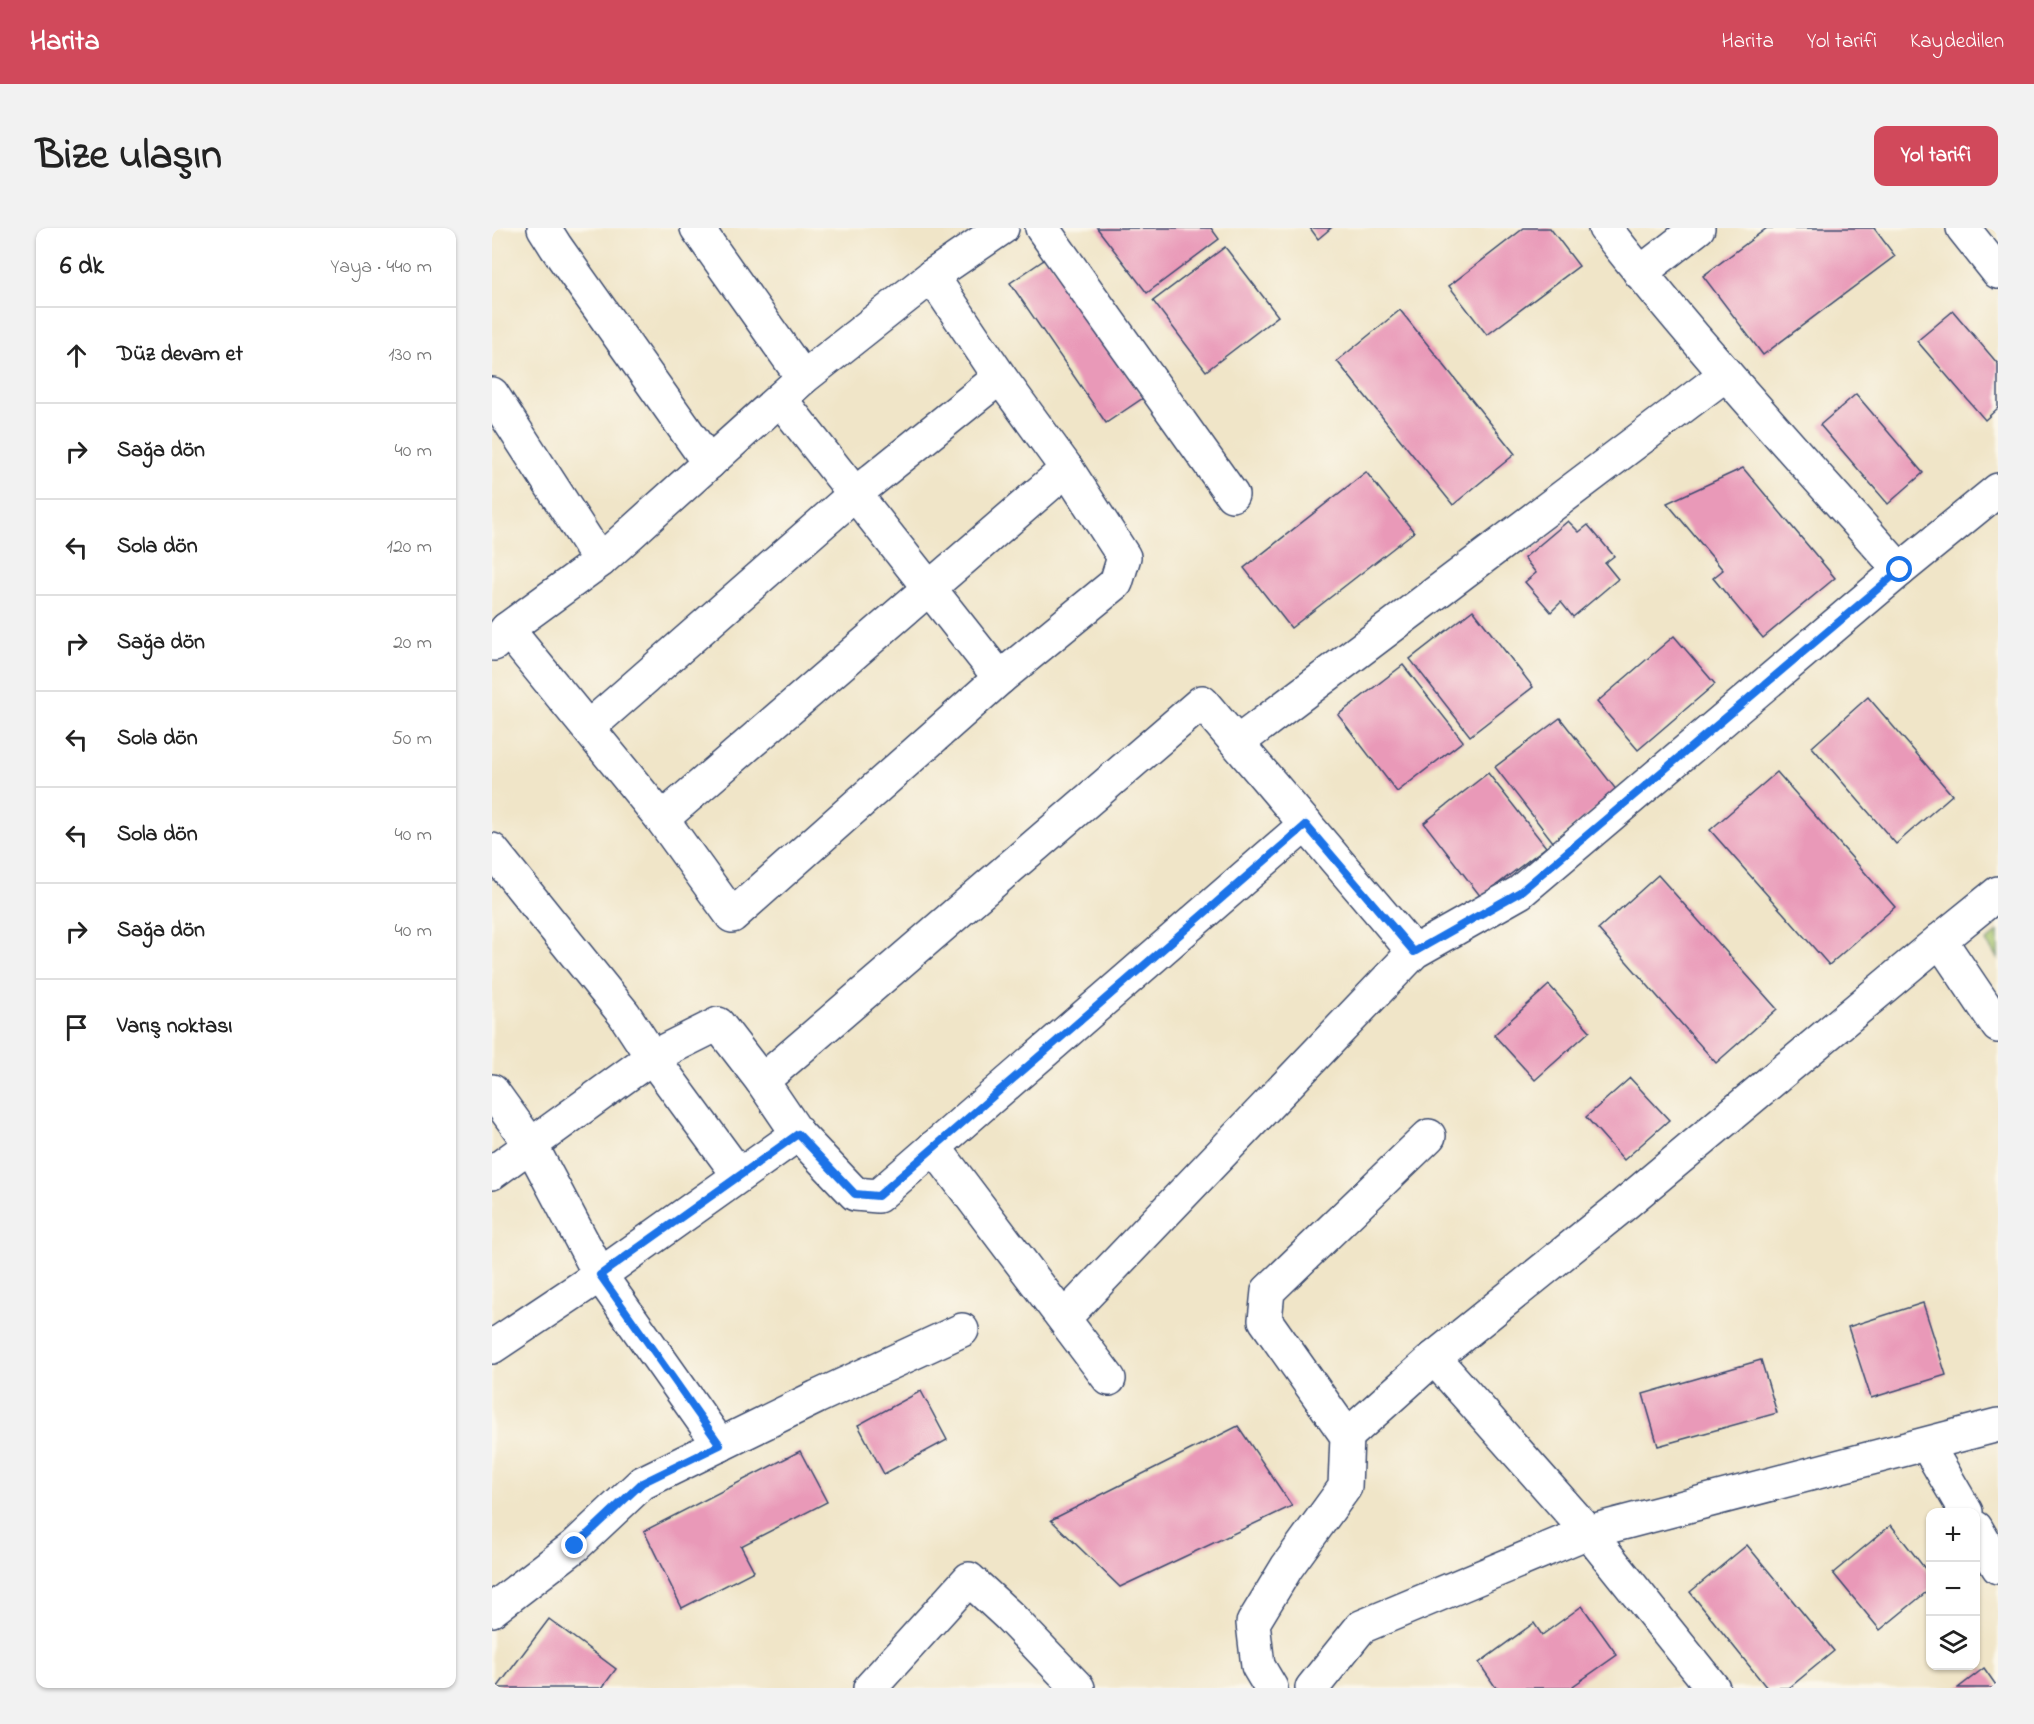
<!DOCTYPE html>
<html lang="tr">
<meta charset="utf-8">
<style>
body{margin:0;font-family:"Indie Flower",sans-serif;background:#f2f2f2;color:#222}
.controls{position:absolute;right:18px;bottom:18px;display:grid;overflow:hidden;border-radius:12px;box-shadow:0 2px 4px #0004}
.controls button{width:54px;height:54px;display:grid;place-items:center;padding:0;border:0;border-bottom:2px solid #e0e0e0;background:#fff;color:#222;font:30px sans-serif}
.stop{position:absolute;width:18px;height:18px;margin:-14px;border:4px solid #1a73e8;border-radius:50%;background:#fff}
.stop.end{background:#1a73e8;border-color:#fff;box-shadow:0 2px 6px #0008}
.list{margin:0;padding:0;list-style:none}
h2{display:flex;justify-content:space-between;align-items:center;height:78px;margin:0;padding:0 24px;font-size:26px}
h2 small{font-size:20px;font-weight:400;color:#767676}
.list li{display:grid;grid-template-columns:39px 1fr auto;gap:18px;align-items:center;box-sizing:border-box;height:96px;padding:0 24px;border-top:2px solid #e0e0e0}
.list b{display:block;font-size:22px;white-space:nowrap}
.list em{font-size:20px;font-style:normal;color:#767676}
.icon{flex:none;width:33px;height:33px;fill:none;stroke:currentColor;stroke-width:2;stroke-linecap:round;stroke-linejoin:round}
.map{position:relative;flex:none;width:1506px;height:1460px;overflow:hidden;border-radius:12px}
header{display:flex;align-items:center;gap:36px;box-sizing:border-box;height:84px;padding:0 30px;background:#d1495b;color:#fff}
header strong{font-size:28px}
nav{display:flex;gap:33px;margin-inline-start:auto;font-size:21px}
.intro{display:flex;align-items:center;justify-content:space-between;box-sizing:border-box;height:144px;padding:0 36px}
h1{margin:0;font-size:42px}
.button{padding:15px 27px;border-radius:12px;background:#d1495b;color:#fff;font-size:21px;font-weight:700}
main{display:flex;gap:36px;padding:0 36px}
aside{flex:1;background:#fff;border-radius:12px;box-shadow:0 2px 4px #0004}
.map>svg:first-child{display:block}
.green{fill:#a6c46c;stroke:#607a65;stroke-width:1.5}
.building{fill:#e999b8}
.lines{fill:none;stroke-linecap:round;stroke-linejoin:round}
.minor-casing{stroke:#3b4a6e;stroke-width:36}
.minor{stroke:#fff;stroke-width:33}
.route{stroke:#1a73e8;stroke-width:8}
</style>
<header>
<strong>Harita</strong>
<nav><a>Harita</a><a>Yol tarifi</a><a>Kaydedilen</a></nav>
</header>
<div class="intro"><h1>Bize ulaşın</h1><a class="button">Yol tarifi</a></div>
<main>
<aside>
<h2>6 dk<small>Yaya · 440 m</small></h2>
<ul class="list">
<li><svg class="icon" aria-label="ahead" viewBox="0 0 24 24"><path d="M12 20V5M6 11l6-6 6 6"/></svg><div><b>Düz devam et</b></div><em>130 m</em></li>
<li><svg class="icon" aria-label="right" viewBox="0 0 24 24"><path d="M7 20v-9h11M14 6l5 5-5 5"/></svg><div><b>Sağa dön</b></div><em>40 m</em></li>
<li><svg class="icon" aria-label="left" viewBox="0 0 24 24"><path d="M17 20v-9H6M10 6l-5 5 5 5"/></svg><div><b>Sola dön</b></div><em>120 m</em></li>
<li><svg class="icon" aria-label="right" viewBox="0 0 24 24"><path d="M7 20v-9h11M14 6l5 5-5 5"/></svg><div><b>Sağa dön</b></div><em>20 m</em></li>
<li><svg class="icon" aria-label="left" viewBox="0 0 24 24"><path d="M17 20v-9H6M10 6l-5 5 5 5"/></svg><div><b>Sola dön</b></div><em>50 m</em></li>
<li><svg class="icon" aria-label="left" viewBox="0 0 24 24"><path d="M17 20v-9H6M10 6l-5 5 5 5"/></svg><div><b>Sola dön</b></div><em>40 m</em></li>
<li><svg class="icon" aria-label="right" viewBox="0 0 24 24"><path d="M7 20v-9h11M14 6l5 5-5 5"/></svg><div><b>Sağa dön</b></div><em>40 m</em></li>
<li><svg class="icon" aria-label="arrive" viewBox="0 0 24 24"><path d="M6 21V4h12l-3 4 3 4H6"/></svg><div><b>Varış noktası</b></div></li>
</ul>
</aside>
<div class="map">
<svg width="1506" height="1460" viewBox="0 0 1506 1460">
<rect width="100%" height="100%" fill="#fbf7ec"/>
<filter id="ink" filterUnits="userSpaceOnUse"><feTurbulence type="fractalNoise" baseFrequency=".0167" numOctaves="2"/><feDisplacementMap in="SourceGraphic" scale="12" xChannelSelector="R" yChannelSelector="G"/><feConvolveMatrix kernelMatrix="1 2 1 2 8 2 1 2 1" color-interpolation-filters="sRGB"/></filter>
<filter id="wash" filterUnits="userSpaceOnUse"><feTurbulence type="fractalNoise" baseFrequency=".008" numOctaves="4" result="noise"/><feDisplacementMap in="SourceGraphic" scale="24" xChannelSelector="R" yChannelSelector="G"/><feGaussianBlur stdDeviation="1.35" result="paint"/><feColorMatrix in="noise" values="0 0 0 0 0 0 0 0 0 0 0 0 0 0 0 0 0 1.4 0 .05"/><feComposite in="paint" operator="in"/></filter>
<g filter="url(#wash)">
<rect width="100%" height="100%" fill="#f0e5c8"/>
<polygon class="green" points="1506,704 1506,731 1494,714"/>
<g id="blocks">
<g class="building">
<polygon points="605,0 719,0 727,11 655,65"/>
<polygon points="818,0 839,0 826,11"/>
<polygon points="1032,0 1058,0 1087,38 995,107 957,58"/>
<polygon points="1275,0 1382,0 1403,28 1271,127 1211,48"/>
<polygon points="733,19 786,88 714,143 661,73"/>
<polygon points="555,30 651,170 614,195 518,55"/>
<polygon points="908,82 1023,226 961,277 845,133"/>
<polygon points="1461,83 1506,136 1506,180 1493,192 1425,113"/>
<polygon points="1364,166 1431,245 1396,276 1328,197"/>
<polygon points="1251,240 1343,350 1271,410 1221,350 1231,342 1175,275"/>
<polygon points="874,244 922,304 799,400 752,340"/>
<polygon points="1076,293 1087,304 1096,297 1122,328 1113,335 1126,351 1081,389 1069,374 1059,384 1033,354 1044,345 1032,330"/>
<polygon points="981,382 1041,459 978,508 918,431"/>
<polygon points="1182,408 1223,456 1146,522 1105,474"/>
<polygon points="911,437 971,513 905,564 846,487"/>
<polygon points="1376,469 1460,567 1404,616 1320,519"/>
<polygon points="1068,490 1126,564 1061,614 1003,539"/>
<polygon points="1285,544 1403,679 1337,737 1218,602"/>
<polygon points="996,545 1054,619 989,669 932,595"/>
<polygon points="1166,647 1285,781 1224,835 1106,701"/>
<polygon points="1057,757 1098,803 1043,852 1002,807"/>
<polygon points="1138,850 1177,892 1132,932 1094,889"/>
<polygon points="1431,1075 1454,1147 1379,1170 1356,1099"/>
<polygon points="1269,1132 1285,1185 1166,1218 1151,1166"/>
<polygon points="429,1163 455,1212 392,1246 366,1197"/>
<polygon points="746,1198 800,1278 628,1359 559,1292"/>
<polygon points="308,1223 335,1274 249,1318 262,1343 190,1380 152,1303"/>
<polygon points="1399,1297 1438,1347 1438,1361 1388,1402 1341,1345"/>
<polygon points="1255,1317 1342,1423 1297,1460 1275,1460 1198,1364"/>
<polygon points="1090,1378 1125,1427 1081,1458 1082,1460 1004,1460 987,1435 1042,1395 1050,1407"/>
<polygon points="57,1391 124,1441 110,1460 5,1460"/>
<polygon points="1492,1440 1506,1460 1466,1460"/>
</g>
</g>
</g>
<g filter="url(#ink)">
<use href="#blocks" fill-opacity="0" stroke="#3b4a6e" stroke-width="1.5"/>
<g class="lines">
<defs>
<g id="minor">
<polyline points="52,0 64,19 217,235"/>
<polyline points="205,0 311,150"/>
<polyline points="550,0 740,267"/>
<path d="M1113,0C1206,119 1308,229 1408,342"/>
<polyline points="1471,0 1506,44"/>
<polyline points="1148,45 1206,0"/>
<polyline points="0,166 108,333"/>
<polyline points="288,171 508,450"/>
<polyline points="15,401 170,591 575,241 508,149 440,48"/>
<polyline points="2,416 15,401 108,333 311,150 440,48 510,0"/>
<polyline points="97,499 363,266 508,149"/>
<polyline points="745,515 1234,146"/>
<polyline points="170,591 240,688 508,450 624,355 632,329 575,241"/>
<polyline points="0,622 132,786 160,829 246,946"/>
<polyline points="1448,712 1506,798"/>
<polyline points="270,853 710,474 922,724"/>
<polyline points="0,863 39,917 108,1047 228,1217"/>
<polyline points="442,919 617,1151"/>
<polyline points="0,945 160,829 226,796 270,853 306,906 363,966 386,968 814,596"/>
<polyline points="572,1090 922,724 1028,664 1408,342 1506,262"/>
<polyline points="0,1119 108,1047 306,906"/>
<polyline points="942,1130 1096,1304 1221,1460"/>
<polyline points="855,1208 942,1130 1129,979 1448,712 1506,665"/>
<polyline points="1435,1217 1474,1284"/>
<polyline points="1484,1300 1506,1339"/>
<polyline points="0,1382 83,1318 150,1255 325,1169 470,1102"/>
<polyline points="378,1460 477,1351 517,1388 586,1460"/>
<polyline points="779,1460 766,1438 761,1395 795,1339 853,1259 855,1208 773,1092 776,1063 937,908"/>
<polyline points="820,1460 869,1399 1096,1304 1506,1197"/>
</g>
</defs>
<use href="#minor" class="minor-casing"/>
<use href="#minor" class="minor"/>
</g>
</g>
<g class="lines" filter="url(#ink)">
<polyline class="route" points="83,1318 150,1255 228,1217 108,1047 306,906 363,966 386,968 814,597 922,724 1028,664 1408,342"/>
</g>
</svg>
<div class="controls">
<button>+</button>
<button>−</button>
<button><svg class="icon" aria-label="layers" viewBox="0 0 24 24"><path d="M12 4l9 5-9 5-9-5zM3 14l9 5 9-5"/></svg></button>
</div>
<div class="stop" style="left:1408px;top:342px"></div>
<div class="stop end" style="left:83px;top:1318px"></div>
</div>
</main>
